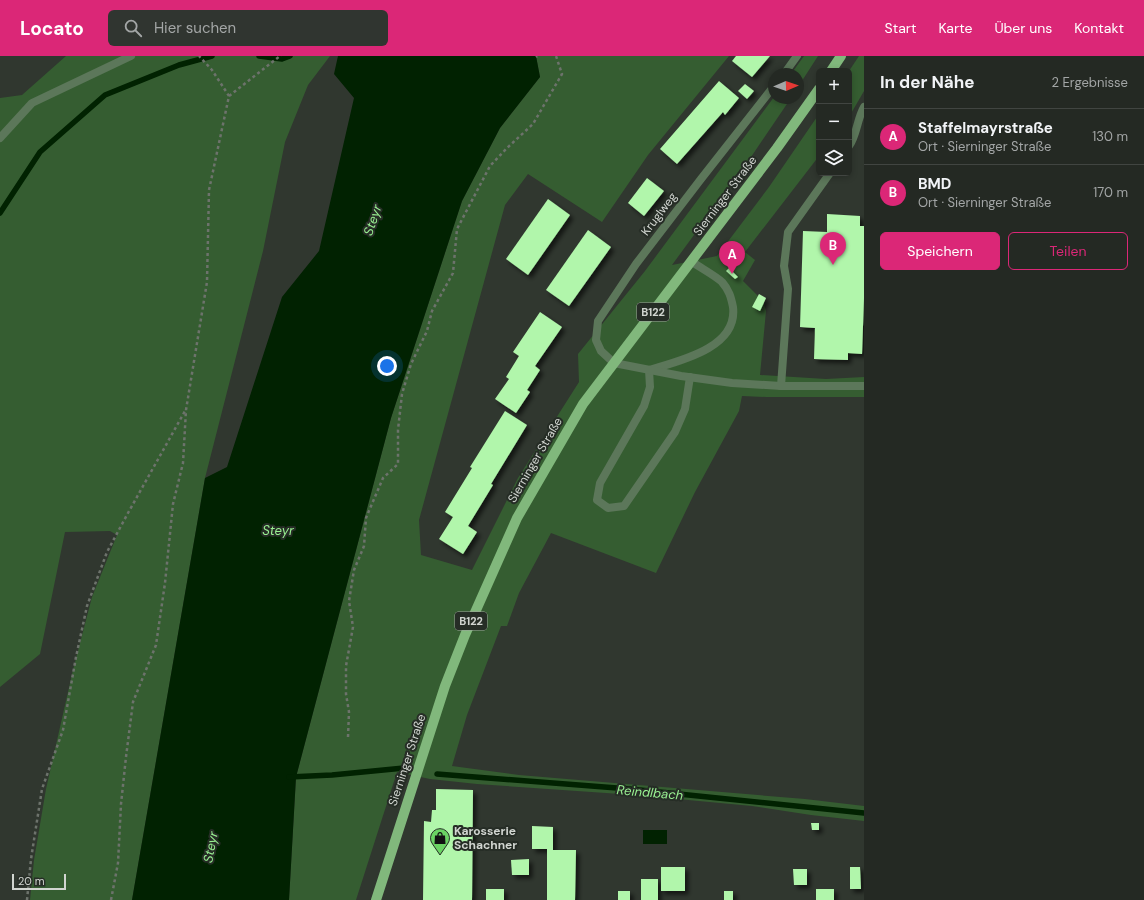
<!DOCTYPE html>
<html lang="de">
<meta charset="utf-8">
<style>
body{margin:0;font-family:"DM Sans",sans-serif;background:#303530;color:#f1f3f6}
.controls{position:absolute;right:12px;top:12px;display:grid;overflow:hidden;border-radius:6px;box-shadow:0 2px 6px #0003}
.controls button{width:36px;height:36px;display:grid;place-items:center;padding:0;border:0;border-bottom:1px solid #414541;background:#242923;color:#f1f3f6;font:20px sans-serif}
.compass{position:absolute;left:768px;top:12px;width:36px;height:36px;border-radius:50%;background:#242923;box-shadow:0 2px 6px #0003;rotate:88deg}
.scale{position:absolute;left:12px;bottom:10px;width:54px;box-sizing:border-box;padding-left:4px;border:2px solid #d1d5d0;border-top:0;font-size:11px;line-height:14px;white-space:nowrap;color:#d1d5d0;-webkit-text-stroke:3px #262d26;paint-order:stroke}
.you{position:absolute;left:387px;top:310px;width:14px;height:14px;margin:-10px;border:3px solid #fff;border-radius:50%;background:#1a73e8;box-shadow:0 0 0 6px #1a73e833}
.badge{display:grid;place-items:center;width:26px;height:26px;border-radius:50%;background:#db2777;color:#fff;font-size:13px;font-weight:700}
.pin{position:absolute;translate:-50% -33px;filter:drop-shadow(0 1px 2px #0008)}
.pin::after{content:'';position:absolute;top:21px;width:14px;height:12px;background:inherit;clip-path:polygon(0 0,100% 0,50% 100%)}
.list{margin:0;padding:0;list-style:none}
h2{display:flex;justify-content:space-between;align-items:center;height:52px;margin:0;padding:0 16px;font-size:17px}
h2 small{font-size:13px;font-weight:400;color:#a3a6a6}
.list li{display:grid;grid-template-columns:26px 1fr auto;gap:12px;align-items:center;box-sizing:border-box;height:56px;padding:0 16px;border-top:1px solid #414541}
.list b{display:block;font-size:15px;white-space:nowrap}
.list p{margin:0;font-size:13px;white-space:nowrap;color:#a3a6a6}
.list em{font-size:13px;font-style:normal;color:#a3a6a6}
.actions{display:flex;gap:8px;padding:12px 16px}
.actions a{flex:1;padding:9px 0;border:1px solid #db2777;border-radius:6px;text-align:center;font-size:14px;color:#db2777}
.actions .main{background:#db2777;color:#fff}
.icon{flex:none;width:22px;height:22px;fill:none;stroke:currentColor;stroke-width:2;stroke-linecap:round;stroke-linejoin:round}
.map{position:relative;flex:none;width:864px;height:844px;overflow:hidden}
header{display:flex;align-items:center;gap:24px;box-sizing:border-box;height:56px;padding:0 20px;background:#db2777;color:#fff}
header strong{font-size:19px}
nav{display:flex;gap:22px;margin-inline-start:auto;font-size:14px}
.search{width:280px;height:36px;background:#303530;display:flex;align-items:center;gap:10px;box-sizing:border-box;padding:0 14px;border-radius:6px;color:#a3a6a6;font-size:15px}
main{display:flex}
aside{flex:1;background:#242923}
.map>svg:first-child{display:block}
.green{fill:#355d31}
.water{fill:#012201}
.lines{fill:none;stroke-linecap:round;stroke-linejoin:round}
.stream{stroke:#012201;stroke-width:5.5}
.building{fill:#b1f6ab;filter:url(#shadow)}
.path{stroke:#6d736c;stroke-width:2.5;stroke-dasharray:3 3;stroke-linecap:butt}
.lane{stroke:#5c775a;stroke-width:8}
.street{stroke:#5c775a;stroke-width:8}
.primary{stroke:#81b87c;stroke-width:10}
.labels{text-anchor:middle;stroke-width:4;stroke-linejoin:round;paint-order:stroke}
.shield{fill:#262d26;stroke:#9ea39d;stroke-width:1}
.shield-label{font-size:11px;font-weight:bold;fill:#d1d5d0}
.street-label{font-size:12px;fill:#d1d5d0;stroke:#262d26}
.poi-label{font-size:12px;font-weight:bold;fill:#d1d5d0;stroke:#262d26;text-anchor:start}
.water-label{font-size:13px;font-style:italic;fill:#99f092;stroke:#262d26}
</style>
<header>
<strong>Locato</strong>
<div class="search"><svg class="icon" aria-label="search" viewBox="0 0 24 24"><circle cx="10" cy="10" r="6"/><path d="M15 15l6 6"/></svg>Hier suchen</div>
<nav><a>Start</a><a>Karte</a><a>Über uns</a><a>Kontakt</a></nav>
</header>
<main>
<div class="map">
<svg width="864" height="844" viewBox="0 0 864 844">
<defs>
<filter id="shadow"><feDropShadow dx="3.5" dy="3.5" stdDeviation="2" flood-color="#0009"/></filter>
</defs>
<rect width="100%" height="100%" fill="#30372f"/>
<g class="green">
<polygon points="66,0 330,0 308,29 285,86 263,195 205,422 132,844 30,844 34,804 46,733 73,614 92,541 117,479 110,475 65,476 40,598 0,631 0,42 22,39"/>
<polygon points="536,0 729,0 648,99 602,166 528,118 505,149 419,464 421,499 472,514 518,422 579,326 578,298 645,215 774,41 774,42 791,42 751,101 672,209 717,200 769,131 819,58 819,100 745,196 755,204 743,225 763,245 766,255 760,319 826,323 864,321 864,341 767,341 742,340 739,355 695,436 656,517 551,477 519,537 507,570 501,570 467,659 452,710 519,719 805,743 864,750 864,765 811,759 752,750 635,739 477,728 430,723 397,716 356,844 289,844 296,721 391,362 462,145 500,72 540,21"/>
<polygon points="804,0 818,0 798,31 798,18 791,18"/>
<polygon points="859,0 864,0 864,35 849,61 849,15"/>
</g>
<g class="water">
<polygon points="338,0 536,0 540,21 500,72 462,145 391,362 296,721 289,844 132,844 205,422 227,411 282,241 319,195 354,42 334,18"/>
<rect x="643" y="774" width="24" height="14"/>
</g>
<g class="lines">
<g class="stream">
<polyline points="259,0 282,3 290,0"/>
<polyline points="0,157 40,96 105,39 179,9 212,0"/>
<polyline points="437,718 630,733 864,757"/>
<polyline points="289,721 332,719 404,712"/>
</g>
</g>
<g class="building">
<polygon points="736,0 770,0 752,21 732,5"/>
<polygon points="719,25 739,42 725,59 723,56 677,108 660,93"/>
<polygon points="745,28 754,35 747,43 738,35"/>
<polygon points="647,122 664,135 644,160 628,147"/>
<polygon points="548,143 570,159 528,219 506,203"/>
<polygon points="827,158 860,160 860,170 864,170 864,242 862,298 848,297 848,304 814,303 815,272 800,271 803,175 827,176"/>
<polygon points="588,174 611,191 569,250 546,234"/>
<polygon points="729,212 738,221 735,223 726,215"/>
<polygon points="759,238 766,242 760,255 752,251"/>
<polygon points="540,256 562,271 535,310 540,314 527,334 530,336 516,357 495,343 509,323 506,321 519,300 513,296"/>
<polygon points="505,355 527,369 491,428 493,429 468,470 477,476 463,498 439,483 453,461 445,456 472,412 470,411"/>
<polygon points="436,733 473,734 472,844 423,844 424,765 431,766 432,754 436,754"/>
<polygon points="811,767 819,767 819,774 812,774"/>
<polygon points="532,770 553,771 553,794 576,794 575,844 547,844 547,793 532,793"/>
<polygon points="529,803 529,819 512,819 511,804"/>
<rect x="661" y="811" width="24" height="24"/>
<polygon points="850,811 860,811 861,833 850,833"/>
<polygon points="793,813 807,813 807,829 794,829"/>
<rect x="641" y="823" width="17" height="21"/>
<rect x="486" y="833" width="18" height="11"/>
<rect x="816" y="833" width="18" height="11"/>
<rect x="618" y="835" width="12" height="9"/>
<rect x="724" y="835" width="9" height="9"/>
</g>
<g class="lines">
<g class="path">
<polyline points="536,1 537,0"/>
<polyline points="229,40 280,0"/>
<polyline points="348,681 349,656 346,638 346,610 353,571 349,545 354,514 364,490 366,462 383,422 398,408 398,374 402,338 411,308 427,275 432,255 453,217 457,173 490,110 507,92 533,68 562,18 556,0"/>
<polyline points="27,844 31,803 42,733 63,674 76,601 87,550 107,496 128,457 185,355"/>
<polyline points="111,844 118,807 121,748 126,701 133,646 156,589 165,527 173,448 183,407 186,354 207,226 209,134 229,40 212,14 199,0"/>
</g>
<g class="lane">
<path d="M849,90C857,79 857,63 864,51"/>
<path d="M690,321L685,353L675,376L624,450L608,452L597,444L600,427L644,350L650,331L649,314C679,305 738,292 733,251C731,241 729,234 722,226C716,220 699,211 691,205"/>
<polyline points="781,330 788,233 784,210 788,176 830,117"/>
</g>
<g class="street">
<polyline points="784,18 797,0"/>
<polyline points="774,30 701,123 636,208 598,265 596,284 601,295 614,307 681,320 732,327 781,330 864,330"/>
<polyline points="0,82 32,47 131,0"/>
</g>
<g class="primary">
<polyline points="831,15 841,0"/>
<polyline points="376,844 445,630 465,579 517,462 583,348 777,92 819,33"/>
</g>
</g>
<defs>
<symbol id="shop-pin" viewBox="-11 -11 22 30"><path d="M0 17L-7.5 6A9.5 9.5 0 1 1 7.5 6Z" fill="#6ad363" stroke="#262d26"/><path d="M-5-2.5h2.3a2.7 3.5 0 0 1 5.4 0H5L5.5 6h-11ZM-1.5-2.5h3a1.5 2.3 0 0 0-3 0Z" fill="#111"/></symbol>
</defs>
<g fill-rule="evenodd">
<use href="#shop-pin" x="429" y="771" width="22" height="30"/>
</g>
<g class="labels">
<g class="shield">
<rect x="637" y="247" width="32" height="18" rx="3"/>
<rect x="455" y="556" width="32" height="18" rx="3"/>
</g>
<g class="shield-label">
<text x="653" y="260">B122</text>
<text x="471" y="569">B122</text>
</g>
<g class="street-label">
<text transform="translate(725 140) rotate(-53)" y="4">Sierninger Straße</text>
<text transform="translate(659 158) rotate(-53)" y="4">Kruglweg</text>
<text transform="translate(535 404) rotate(-60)" y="4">Sierninger Straße</text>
<text transform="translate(407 704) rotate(-72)" y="4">Sierninger Straße</text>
</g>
<g class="poi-label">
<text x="454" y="779">Karosserie<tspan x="454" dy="14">Schachner</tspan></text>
</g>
<g class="water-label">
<text transform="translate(372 164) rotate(-72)" y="5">Steyr</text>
<text x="278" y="479">Steyr</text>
<text transform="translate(650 736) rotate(5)" y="5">Reindlbach</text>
<text transform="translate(210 791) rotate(-79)" y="5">Steyr</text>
</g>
</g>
</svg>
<div class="controls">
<button>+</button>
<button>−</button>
<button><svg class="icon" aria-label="layers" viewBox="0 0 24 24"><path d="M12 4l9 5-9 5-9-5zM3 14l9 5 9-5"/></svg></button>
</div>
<svg class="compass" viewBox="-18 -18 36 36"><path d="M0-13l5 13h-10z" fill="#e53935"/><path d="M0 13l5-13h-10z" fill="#a3a6a6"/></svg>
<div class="scale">20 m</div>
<div class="you"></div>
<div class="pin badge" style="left:732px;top:218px">A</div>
<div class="pin badge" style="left:833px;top:209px">B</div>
</div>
<aside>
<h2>In der Nähe<small>2 Ergebnisse</small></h2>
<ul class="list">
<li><span class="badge">A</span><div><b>Staffelmayrstraße</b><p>Ort · Sierninger Straße</p></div><em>130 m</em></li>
<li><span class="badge">B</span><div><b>BMD</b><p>Ort · Sierninger Straße</p></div><em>170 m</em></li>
</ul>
<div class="actions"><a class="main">Speichern</a><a>Teilen</a></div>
</aside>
</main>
